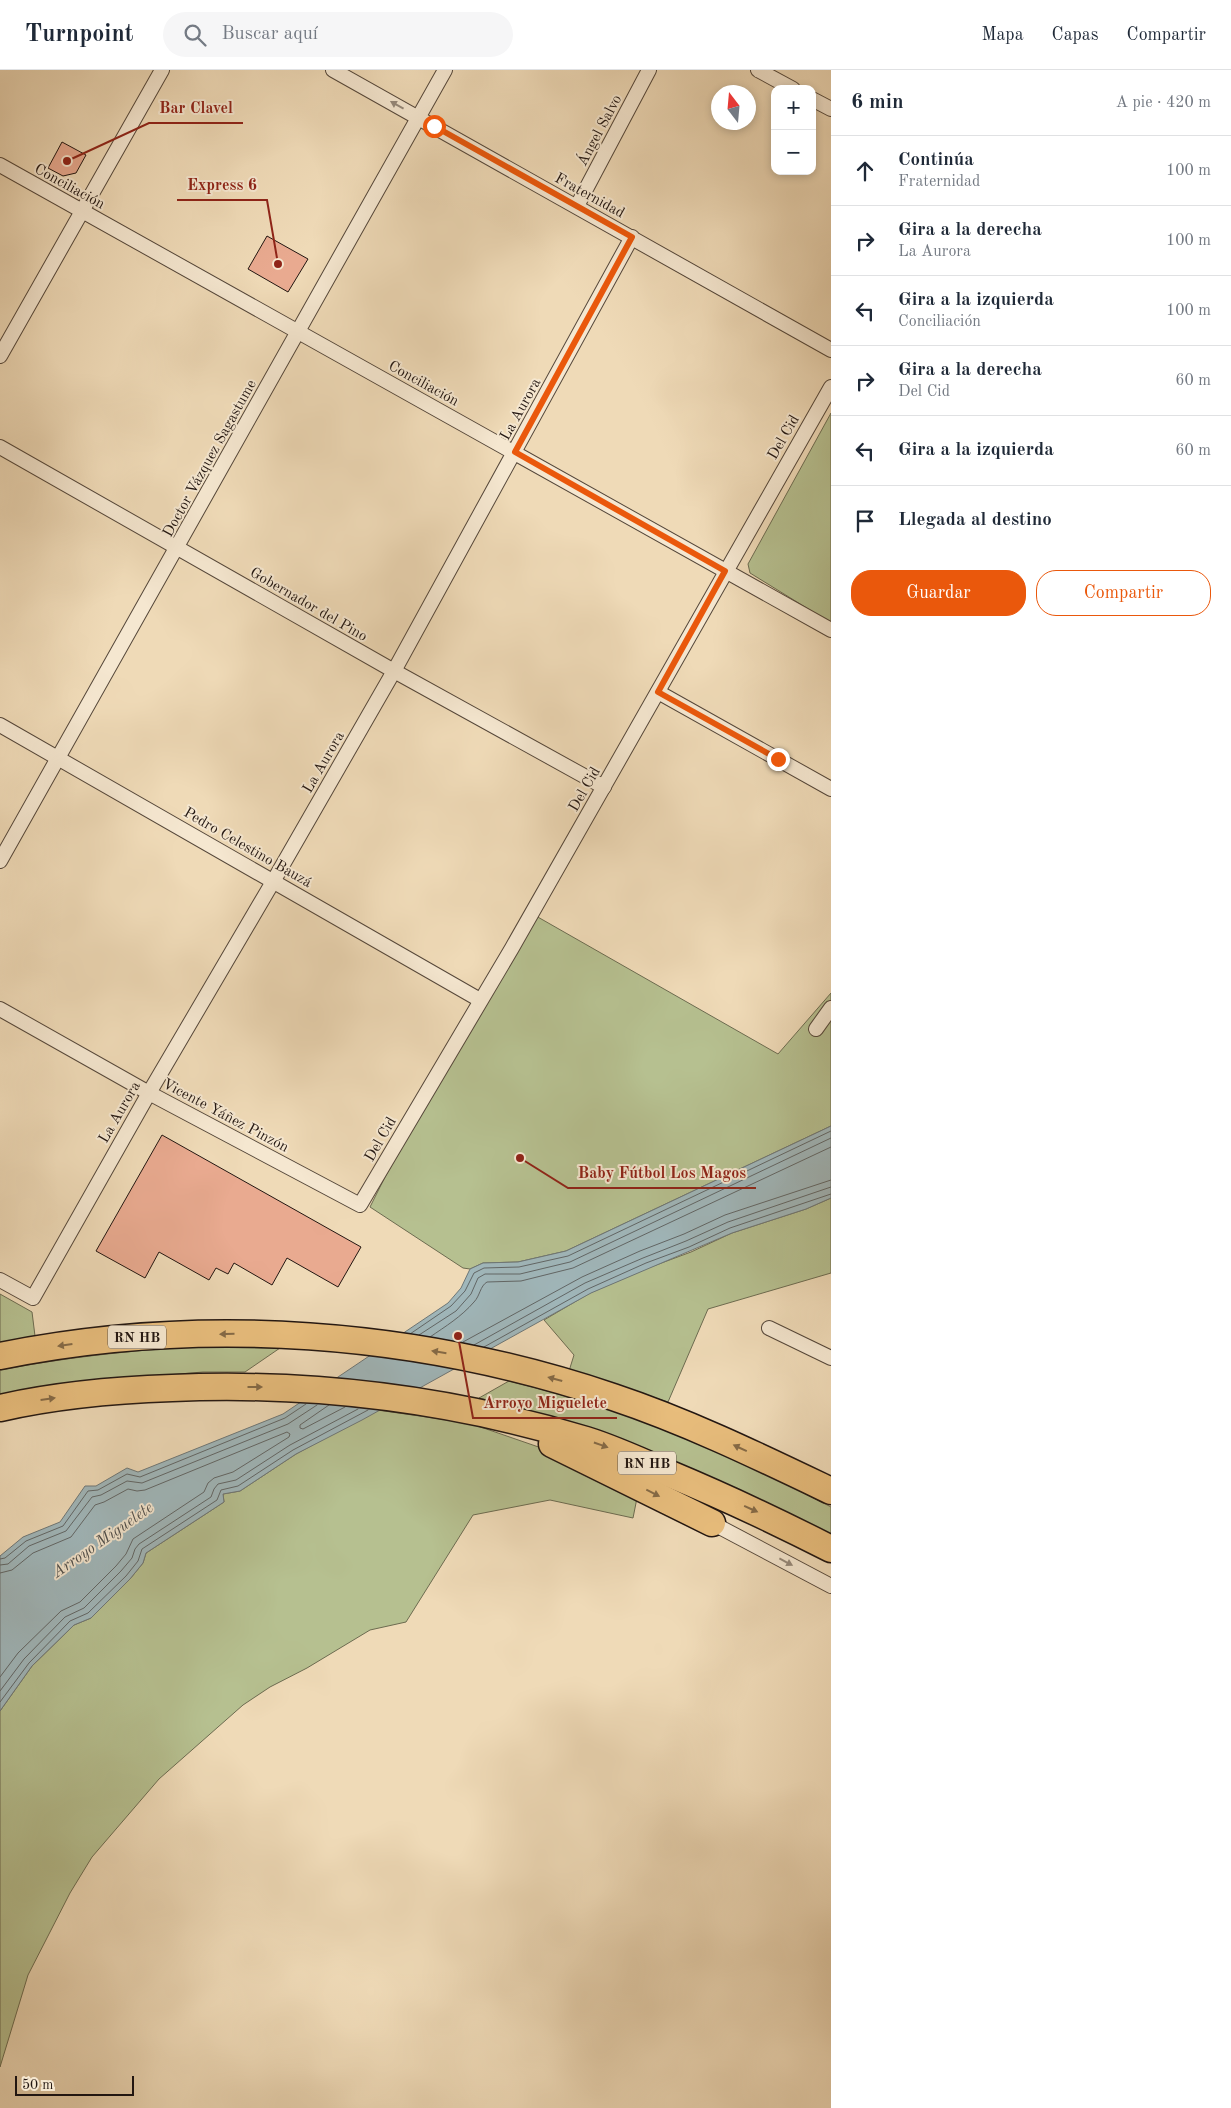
<!DOCTYPE html>
<html lang="es">
<meta charset="utf-8">
<style>
body{margin:0;font-family:"Old Standard TT",serif;background:#f6f6f7;color:#1f2937}
.controls{position:absolute;right:15px;top:15px;display:grid;overflow:hidden;border-radius:10px;box-shadow:0 2px 8px #0003}
.controls button{width:45px;height:45px;display:grid;place-items:center;padding:0;border:0;border-bottom:1px solid #e0e1e3;background:#fff;color:#1f2937;font:25px sans-serif}
.compass{position:absolute;left:711px;top:15px;width:45px;height:45px;border-radius:50%;background:#fff;box-shadow:0 2px 8px #0003;rotate:344deg}
.scale{position:absolute;left:15px;bottom:12px;width:119px;box-sizing:border-box;padding-left:5px;border:2px solid #221611;border-top:0;font-size:14px;line-height:18px;white-space:nowrap;color:#221611;-webkit-text-stroke:4px #f5e7d0;paint-order:stroke}
.stop{position:absolute;width:15px;height:15px;margin:-11px;border:4px solid #ea580c;border-radius:50%;background:#fff}
.stop.end{background:#ea580c;border-color:#fff;box-shadow:0 1px 5px #0008}
.list{margin:0;padding:0;list-style:none}
h2{display:flex;justify-content:space-between;align-items:center;height:65px;margin:0;padding:0 20px;font-size:21px}
h2 small{font-size:16px;font-weight:400;color:#747a83}
.list li{display:grid;grid-template-columns:32px 1fr auto;gap:15px;align-items:center;box-sizing:border-box;height:70px;padding:0 20px;border-top:1px solid #e0e1e3}
.list b{display:block;font-size:19px;white-space:nowrap}
.list p{margin:0;font-size:16px;white-space:nowrap;color:#747a83}
.list em{font-size:16px;font-style:normal;color:#747a83}
.actions{display:flex;gap:10px;padding:15px 20px}
.actions a{flex:1;padding:11px 0;border:1px solid #ea580c;border-radius:20px;text-align:center;font-size:18px;color:#ea580c}
.actions .main{background:#ea580c;color:#fff}
.icon{flex:none;width:28px;height:28px;fill:none;stroke:currentColor;stroke-width:2;stroke-linecap:round;stroke-linejoin:round}
.map{position:relative;flex:none;width:831px;height:2038px;overflow:hidden}
header{display:flex;align-items:center;gap:30px;box-sizing:border-box;height:70px;padding:0 25px;background:#fff;border-bottom:1px solid #e0e1e3}
header strong{font-size:24px}
nav{display:flex;gap:28px;margin-inline-start:auto;font-size:18px}
.search{width:350px;height:45px;background:#f6f6f7;display:flex;align-items:center;gap:12px;box-sizing:border-box;padding:0 18px;border-radius:28px;color:#747a83;font-size:19px}
main{display:flex}
aside{flex:1;background:#fff}
.map>svg:first-child{display:block}
.grass{fill:#b6c090;stroke:#6c6b50}
.water{fill:#a0b7bb;stroke:#6e7777}
.lines{fill:none;stroke-linecap:round;stroke-linejoin:round}
.shore{stroke:#616666;stroke-width:1}
.building{fill:#e9aa90;stroke:#221611}
.street-casing{stroke:#55473a;stroke-width:16}
.highway-casing{stroke:#221611;stroke-width:29}
.street{stroke:#f5e7d0;stroke-width:14}
.highway{stroke:#e8bd7c;stroke-width:26}
.oneway{fill:#96897a}
.oneway2{fill:#856a46}
.route{stroke:#ea580c;stroke-width:6}
.labels{text-anchor:middle;stroke-width:4;stroke-linejoin:round;paint-order:stroke}
.shield{fill:#f5e7d0;stroke:#61554a;stroke-width:1}
.shield-label{font-size:14px;font-weight:bold;fill:#221611}
.street-label{font-size:15px;fill:#221611;stroke:#f5e7d0}
.water-label{font-size:16px;font-style:italic;fill:#4e4e4c;stroke:#f5e7d0}
.leader{fill:none;stroke:#8f2418;stroke-width:2}
.callout-dot{fill:#8f2418;stroke:#f5e7d0;stroke-width:2}
.callout-label{font-size:16px;text-anchor:middle;font-weight:bold;fill:#8f2418;stroke:#f5e7d0;stroke-width:4;stroke-linejoin:round;paint-order:stroke}
</style>
<header>
<strong>Turnpoint</strong>
<div class="search"><svg class="icon" aria-label="search" viewBox="0 0 24 24"><circle cx="10" cy="10" r="6"/><path d="M15 15l6 6"/></svg>Buscar aquí</div>
<nav><a>Mapa</a><a>Capas</a><a>Compartir</a></nav>
</header>
<main>
<div class="map">
<svg width="831" height="2038" viewBox="0 0 831 2038">
<rect width="100%" height="100%" fill="#efdab7"/>
<filter id="stains"><feTurbulence type="fractalNoise" baseFrequency=".004" numOctaves="4"/><feColorMatrix values="0 0 0 0 .2 0 0 0 0 .09 0 0 0 0 .02 0 0 0 .5 -.17"/></filter>
<radialGradient id="worn" r=".72"><stop offset=".6" stop-color="#630" stop-opacity="0"/><stop offset="1" stop-color="#630" stop-opacity=".3"/></radialGradient>
<g class="grass">
<polygon points="831,343 831,553 750,503 748,494"/>
<polygon points="536,846 778,984 831,923 831,1056 566,1181 518,1192 483,1193 470,1199 463,1198 370,1137 386,1105"/>
<polygon points="831,1128 831,1203 708,1239 668,1332 569,1301 574,1285 544,1250 590,1223 648,1198 691,1182 732,1163 806,1139"/>
<polygon points="0,1224 32,1242 35,1266 0,1273"/>
<path d="M189,1277L280,1278L245,1302H203L143,1307L0,1326V1300C63,1288 125,1281 189,1277Z"/>
<path d="M509,1311C578,1328 645,1350 711,1378C752,1395 792,1417 831,1437V1465C719,1406 602,1358 479,1328Z"/>
<polygon points="377,1340 469,1353 553,1382 638,1423 633,1448 550,1430 473,1445 406,1552 370,1560 307,1598 270,1617 243,1635 159,1709 92,1787 70,1823 28,1905 0,1997 0,1641 32,1596 74,1555 91,1548 130,1509 143,1493 146,1483 224,1432 223,1424 240,1421 296,1384"/>
</g>
<polygon class="water" points="831,1056 831,1128 806,1139 732,1163 591,1223 362,1350 296,1384 240,1421 223,1424 224,1432 146,1483 143,1493 130,1509 91,1548 74,1555 32,1596 0,1641 0,1486 23,1467 60,1452 85,1416 96,1416 127,1398 138,1402 283,1344 448,1233 461,1218 470,1199 483,1193 518,1192 566,1181"/>
<g class="lines">
<g class="shore">
<polyline points="410,1264 451,1236 465,1221 474,1203 484,1198 519,1197 568,1186 831,1061"/>
<polyline points="419,1265 456,1241 471,1224 478,1208 485,1204 520,1204 570,1192 831,1068"/>
<path d="M430,1267C446,1256 461,1247 474,1232C480,1226 480,1216 487,1212L521,1211L573,1198L831,1077"/>
<polyline points="463,1272 582,1207 640,1181 684,1164 725,1145 831,1110"/>
<polyline points="474,1275 585,1213 643,1188 686,1171 728,1152 831,1117"/>
<polyline points="484,1277 588,1219 646,1193 689,1177 730,1158 831,1124"/>
<polyline points="329,1335 300,1355 300,1358 303,1359 345,1337"/>
<polyline points="0,1489 5,1488 26,1471 63,1456 88,1421 98,1420 127,1404 140,1407 285,1348 306,1334"/>
<polyline points="0,1495 8,1494 29,1476 66,1461 92,1427 101,1425 127,1411 142,1413 288,1354 317,1335"/>
<polyline points="0,1503 12,1500 33,1483 71,1467 95,1435 104,1432 128,1419 137,1421 145,1420 287,1362 290,1364 289,1367 233,1402 214,1408 208,1413 204,1422 133,1469 126,1484 116,1496 80,1532 61,1541 18,1583 0,1607"/>
<polyline points="0,1621 24,1589 65,1547 84,1538 121,1501 132,1488 135,1479 139,1474 211,1427 214,1419 218,1414 236,1410 290,1375 358,1339"/>
<polyline points="0,1632 29,1593 70,1551 88,1543 126,1506 138,1491 142,1479 217,1430 221,1420 238,1416 293,1380 368,1340"/>
</g>
</g>
<g class="building">
<polygon points="62,72 86,85 76,103 63,106 48,98"/>
<polygon points="267,166 308,189 288,222 248,199"/>
<polygon points="162,1065 361,1177 338,1217 287,1188 272,1215 234,1193 228,1204 216,1198 209,1210 159,1182 145,1208 96,1181"/>
</g>
<g class="lines">
<defs>
<g id="street">
<polyline points="333,0 831,280"/>
<polyline points="758,0 793,19"/>
<polyline points="812,29 831,39"/>
<polyline points="0,95 831,560"/>
<polyline points="577,136 649,0"/>
<polyline points="0,286 162,0"/>
<polyline points="0,377 394,601 604,717"/>
<polyline points="658,622 831,719"/>
<polyline points="0,655 480,930"/>
<polyline points="0,791 445,0"/>
<polyline points="0,939 149,1023 360,1135 512,878 831,317"/>
<polyline points="816,959 831,938"/>
<polyline points="0,1210 33,1228 149,1023 274,810 394,601 632,167"/>
<polyline points="769,1258 831,1288"/>
<polyline points="712,1453 831,1516"/>
</g>
<g id="highway">
<path d="M0,1286C203,1245 418,1261 613,1327C688,1352 760,1387 831,1421"/>
<path d="M0,1338C57,1325 114,1320 172,1318C312,1312 451,1329 586,1370C615,1379 643,1392 670,1404C725,1427 778,1452 831,1479"/>
<polyline points="552,1374 712,1453"/>
</g>
</defs>
<use href="#street" class="street-casing"/>
<use href="#highway" class="highway-casing"/>
<use href="#street" class="street"/>
<use href="#highway" class="highway"/>
</g>
<defs><path id="oneway-solid" d="M-6-.8H1V-3.2L6.5 0L1 3.2V.8H-6Z" transform="scale(1.25)"/></defs>
<g class="oneway">
<use href="#oneway-solid" transform="translate(397 35) rotate(-151)"/>
<use href="#oneway-solid" transform="translate(786 1492) rotate(28)"/>
</g>
<g class="oneway2">
<use href="#oneway-solid" transform="translate(227 1264) rotate(179)"/>
<use href="#oneway-solid" transform="translate(65 1275) rotate(172)"/>
<use href="#oneway-solid" transform="translate(439 1282) rotate(-171)"/>
<use href="#oneway-solid" transform="translate(555 1309) rotate(-165)"/>
<use href="#oneway-solid" transform="translate(255 1317)"/>
<use href="#oneway-solid" transform="translate(48 1329) rotate(-8)"/>
<use href="#oneway-solid" transform="translate(601 1375) rotate(19)"/>
<use href="#oneway-solid" transform="translate(740 1378) rotate(-155)"/>
<use href="#oneway-solid" transform="translate(653 1423) rotate(27)"/>
<use href="#oneway-solid" transform="translate(751 1439) rotate(24)"/>
</g>
<g class="lines">
<polyline class="route" points="434,56 632,167 515,382 725,501 658,622 778,689"/>
</g>
<g class="labels">
<g class="shield">
<rect x="108" y="1255.5" width="58" height="23" rx="4"/>
<rect x="618" y="1381.5" width="58" height="23" rx="4"/>
</g>
<g class="shield-label">
<text x="137" y="1272">RN HB</text>
<text x="647" y="1398">RN HB</text>
</g>
<g class="street-label">
<text transform="translate(599 60) rotate(-62)" y="5">Ángel Salvo</text>
<text transform="translate(70 116) rotate(29)" y="5">Conciliación</text>
<text transform="translate(590 125) rotate(29)" y="5">Fraternidad</text>
<text transform="translate(424 313) rotate(29)" y="5">Conciliación</text>
<text transform="translate(520 339) rotate(-61)" y="5">La Aurora</text>
<text transform="translate(783 367) rotate(-60)" y="5">Del Cid</text>
<text transform="translate(209 388) rotate(-61)" y="5">Doctor Vázquez Sagastume</text>
<text transform="translate(309 534) rotate(30)" y="5">Gobernador del Pino</text>
<text transform="translate(323 692) rotate(-60)" y="5">La Aurora</text>
<text transform="translate(584 719) rotate(-60)" y="5">Del Cid</text>
<text transform="translate(248 777) rotate(30)" y="5">Pedro Celestino Bauzá</text>
<text transform="translate(119 1042) rotate(-60)" y="5">La Aurora</text>
<text transform="translate(226 1045) rotate(28)" y="5">Vicente Yáñez Pinzón</text>
<text transform="translate(380 1069) rotate(-60)" y="5">Del Cid</text>
</g>
<g class="water-label">
<text transform="translate(102 1469) rotate(-35)" y="6">Arroyo Miguelete</text>
</g>
</g>
<path class="leader" d="M67 91L149 53H243M278 194L267 130H177M520 1088L568 1118H756M458 1266L473 1348H617"/>
<g class="callout-dot">
<circle cx="67" cy="91" r="5"/>
<circle cx="278" cy="194" r="5"/>
<circle cx="520" cy="1088" r="5"/>
<circle cx="458" cy="1266" r="5"/>
</g>
<g class="callout-label">
<text x="196" y="43">Bar Clavel</text>
<text x="222" y="120">Express 6</text>
<text x="662" y="1108">Baby Fútbol Los Magos</text>
<text x="545" y="1338">Arroyo Miguelete</text>
</g>
<rect width="100%" height="100%" filter="url(#stains)"/>
<rect width="100%" height="100%" fill="url(#worn)"/>
</svg>
<div class="controls">
<button>+</button>
<button>−</button>
</div>
<svg class="compass" viewBox="-18 -18 36 36"><path d="M0-13l5 13h-10z" fill="#e53935"/><path d="M0 13l5-13h-10z" fill="#747a83"/></svg>
<div class="scale">50 m</div>
<div class="stop" style="left:434px;top:56px"></div>
<div class="stop end" style="left:778px;top:689px"></div>
</div>
<aside>
<h2>6 min<small>A pie · 420 m</small></h2>
<ul class="list">
<li><svg class="icon" aria-label="ahead" viewBox="0 0 24 24"><path d="M12 20V5M6 11l6-6 6 6"/></svg><div><b>Continúa</b><p>Fraternidad</p></div><em>100 m</em></li>
<li><svg class="icon" aria-label="right" viewBox="0 0 24 24"><path d="M7 20v-9h11M14 6l5 5-5 5"/></svg><div><b>Gira a la derecha</b><p>La Aurora</p></div><em>100 m</em></li>
<li><svg class="icon" aria-label="left" viewBox="0 0 24 24"><path d="M17 20v-9H6M10 6l-5 5 5 5"/></svg><div><b>Gira a la izquierda</b><p>Conciliación</p></div><em>100 m</em></li>
<li><svg class="icon" aria-label="right" viewBox="0 0 24 24"><path d="M7 20v-9h11M14 6l5 5-5 5"/></svg><div><b>Gira a la derecha</b><p>Del Cid</p></div><em>60 m</em></li>
<li><svg class="icon" aria-label="left" viewBox="0 0 24 24"><path d="M17 20v-9H6M10 6l-5 5 5 5"/></svg><div><b>Gira a la izquierda</b></div><em>60 m</em></li>
<li><svg class="icon" aria-label="arrive" viewBox="0 0 24 24"><path d="M6 21V4h12l-3 4 3 4H6"/></svg><div><b>Llegada al destino</b></div></li>
</ul>
<div class="actions"><a class="main">Guardar</a><a>Compartir</a></div>
</aside>
</main>
